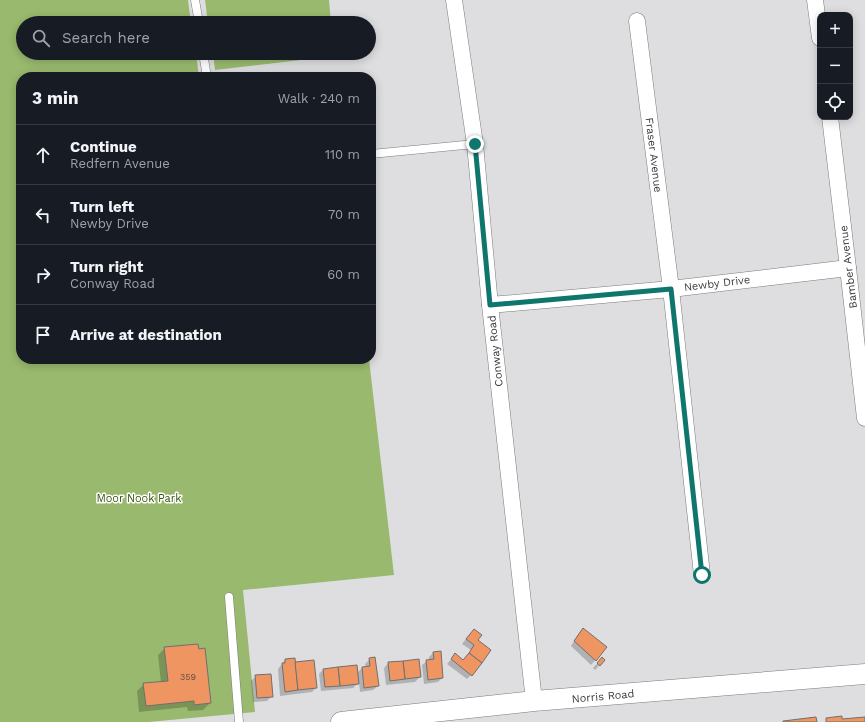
<!DOCTYPE html>
<meta charset="utf-8">
<style>
body{margin:0;font-family:"Work Sans",sans-serif;background:#20242c;color:#f1f3f6}
.controls{position:absolute;right:12px;top:12px;display:grid;overflow:hidden;border-radius:8px;box-shadow:0 2px 10px #0003}
.controls button{width:36px;height:36px;display:grid;place-items:center;padding:0;border:0;border-bottom:1px solid #363941;background:#171b24;color:#f1f3f6;font:20px sans-serif}
.stop{position:absolute;width:12px;height:12px;margin:-9px;border:3px solid #0f766e;border-radius:50%;background:#fff}
.stop.end{background:#0f766e;border-color:#fff;box-shadow:0 1px 4px #0008}
.list{margin:0;padding:0;list-style:none}
h2{display:flex;justify-content:space-between;align-items:center;height:52px;margin:0;padding:0 16px;font-size:17px}
h2 small{font-size:13px;font-weight:400;color:#9ea1a6}
.list li{display:grid;grid-template-columns:26px 1fr auto;gap:12px;align-items:center;box-sizing:border-box;height:60px;padding:0 16px;border-top:1px solid #363941}
.list b{display:block;font-size:15px;white-space:nowrap}
.list p{margin:0;font-size:13px;white-space:nowrap;color:#9ea1a6}
.list em{font-size:13px;font-style:normal;color:#9ea1a6}
.icon{flex:none;width:22px;height:22px;fill:none;stroke:currentColor;stroke-width:2;stroke-linecap:round;stroke-linejoin:round}
.map{position:relative;flex:none;width:865px;height:722px;overflow:hidden}
.search{position:absolute;background:#171b24;box-shadow:0 2px 10px #0003;left:16px;top:16px;width:360px;height:44px;display:flex;align-items:center;gap:10px;box-sizing:border-box;padding:0 14px;border-radius:22px;color:#9ea1a6;font-size:15px}
.panel{position:absolute;background:#171b24;box-shadow:0 2px 10px #0003;left:16px;top:72px;width:360px;height:292px;border-radius:16px}
.map>svg:first-child{display:block}
.green{fill:#99ba6e}
.shadow{fill:#0003}
.building{fill:#ee9561;stroke:#716f6e}
.lines{fill:none;stroke-linecap:round;stroke-linejoin:round}
.service-casing{stroke:#7a7b7d;stroke-width:9}
.minor-casing{stroke:#7a7b7d;stroke-width:17}
.tertiary-casing{stroke:#7a7b7d;stroke-width:21}
.service{stroke:#fff;stroke-width:8}
.minor{stroke:#fff;stroke-width:16}
.tertiary{stroke:#fff;stroke-width:20}
.route{stroke:#0f766e;stroke-width:5}
.labels{text-anchor:middle;stroke-width:3;stroke-linejoin:round;paint-order:stroke}
.number-label{font-size:9px;fill:#685245}
.street-label{font-size:11px;fill:#3b3b3c;stroke:#fff}
.park-label{font-size:11px;fill:#39510f;stroke:#fff}
</style>
<div class="map">
<svg width="865" height="722" viewBox="0 0 865 722">
<rect width="100%" height="100%" fill="#dedee1"/>
<g class="green">
<polygon points="0,0 188,0 191,23 23,23 23,53 196,53 199,77 21,77 21,359 369,359 394,575 243,590 255,712 149,722 0,722"/>
<polygon points="205,0 329,0 331,23 208,23"/>
<polygon points="213,53 335,53 335,56 215,70"/>
</g>
<g class="shadow">
<polygon points="583,629 606,647 591,665 571,646 579,633"/>
<polygon points="469,635 477,640 471,675 467,679 447,664 455,655 463,660 471,650 462,644"/>
<polygon points="165,648 210,703 203,710 188,711 187,707 139,712 137,691 144,684 161,683 158,655"/>
<polygon points="433,653 442,678 438,682 424,684 422,665 427,661 429,660 429,657"/>
<polygon points="602,658 604,660 595,670 593,668"/>
<polygon points="370,659 378,686 373,690 360,692 359,682 353,688 321,691 319,674 323,670 357,673 362,668 366,667 365,664"/>
<polygon points="285,660 294,663 316,688 312,692 280,696 278,669"/>
<polygon points="418,660 420,677 415,682 386,685 384,668 388,663"/>
<polygon points="256,676 272,696 267,701 253,702 251,681"/>
</g>
<g class="building">
<polygon points="583,628 607,647 596,661 574,641"/>
<polygon points="474,629 482,635 478,640 491,650 482,663 469,653 474,645 466,639"/>
<polygon points="198,644 199,649 205,648 211,703 194,705 194,701 146,706 143,683 168,681 164,647"/>
<polygon points="441,651 443,678 428,680 426,660 434,659 433,652"/>
<polygon points="455,653 463,660 469,653 482,663 472,676 451,659"/>
<polygon points="375,657 379,686 364,688 362,667 370,666 369,658"/>
<polygon points="602,657 605,660 600,666 597,663"/>
<polygon points="295,658 298,690 285,692 282,663 285,663 285,659"/>
<polygon points="419,659 421,677 405,679 403,661"/>
<polygon points="314,660 317,688 298,690 295,662"/>
<polygon points="403,661 405,679 390,681 388,662"/>
<polygon points="357,665 359,684 340,686 338,667"/>
<polygon points="338,667 340,686 325,687 323,669"/>
<polygon points="271,674 273,697 257,698 255,675"/>
<polygon points="842,716 842,719 865,717 865,722 826,722 826,718"/>
<polygon points="816,717 817,722 783,722 783,721"/>
</g>
<g class="lines">
<defs>
<g id="service">
<polyline points="195,0 199,23"/>
<polyline points="203,53 206,71"/>
<polyline points="371,154 475,144"/>
<polyline points="229,597 239,722"/>
</g>
<g id="minor">
<polyline points="454,0 475,144 490,305 534,701"/>
<polyline points="815,0 820,38"/>
<polyline points="637,21 671,289 702,575"/>
<polyline points="830,117 848,268 865,418"/>
<polyline points="490,305 671,289 848,268"/>
</g>
<polyline id="tertiary" points="341,722 534,701 865,674"/>
</defs>
<use href="#service" class="service-casing"/>
<use href="#minor" class="minor-casing"/>
<use href="#tertiary" class="tertiary-casing"/>
<use href="#service" class="service"/>
<use href="#minor" class="minor"/>
<use href="#tertiary" class="tertiary"/>
</g>
<g class="lines">
<polyline class="route" points="475,144 490,305 671,289 702,575"/>
</g>
<g class="labels">
<g class="number-label">
<text x="188" y="680">359</text>
</g>
<g class="street-label">
<text transform="translate(654 155) rotate(83)" y="4">Fraser Avenue</text>
<text transform="translate(848 267) rotate(-97)" y="4">Bamber Avenue</text>
<text transform="translate(717 283) rotate(-7)" y="4">Newby Drive</text>
<text transform="translate(495 351) rotate(-96)" y="4">Conway Road</text>
<text transform="translate(603 696) rotate(-5)" y="4">Norris Road</text>
</g>
<g class="park-label">
<text x="139" y="502">Moor Nook Park</text>
</g>
</g>
</svg>
<div class="controls">
<button>+</button>
<button>−</button>
<button><svg class="icon" aria-label="locate" viewBox="0 0 24 24"><circle cx="12" cy="12" r="6"/><path d="M12 2v4M12 18v4M2 12h4M18 12h4"/></svg></button>
</div>
<div class="stop" style="left:702px;top:575px"></div>
<div class="stop end" style="left:475px;top:144px"></div>
<div class="search"><svg class="icon" aria-label="search" viewBox="0 0 24 24"><circle cx="10" cy="10" r="6"/><path d="M15 15l6 6"/></svg>Search here</div>
<section class="panel">
<h2>3 min<small>Walk · 240 m</small></h2>
<ul class="list">
<li><svg class="icon" aria-label="ahead" viewBox="0 0 24 24"><path d="M12 20V5M6 11l6-6 6 6"/></svg><div><b>Continue</b><p>Redfern Avenue</p></div><em>110 m</em></li>
<li><svg class="icon" aria-label="left" viewBox="0 0 24 24"><path d="M17 20v-9H6M10 6l-5 5 5 5"/></svg><div><b>Turn left</b><p>Newby Drive</p></div><em>70 m</em></li>
<li><svg class="icon" aria-label="right" viewBox="0 0 24 24"><path d="M7 20v-9h11M14 6l5 5-5 5"/></svg><div><b>Turn right</b><p>Conway Road</p></div><em>60 m</em></li>
<li><svg class="icon" aria-label="arrive" viewBox="0 0 24 24"><path d="M6 21V4h12l-3 4 3 4H6"/></svg><div><b>Arrive at destination</b></div></li>
</ul>
</section>
</div>
